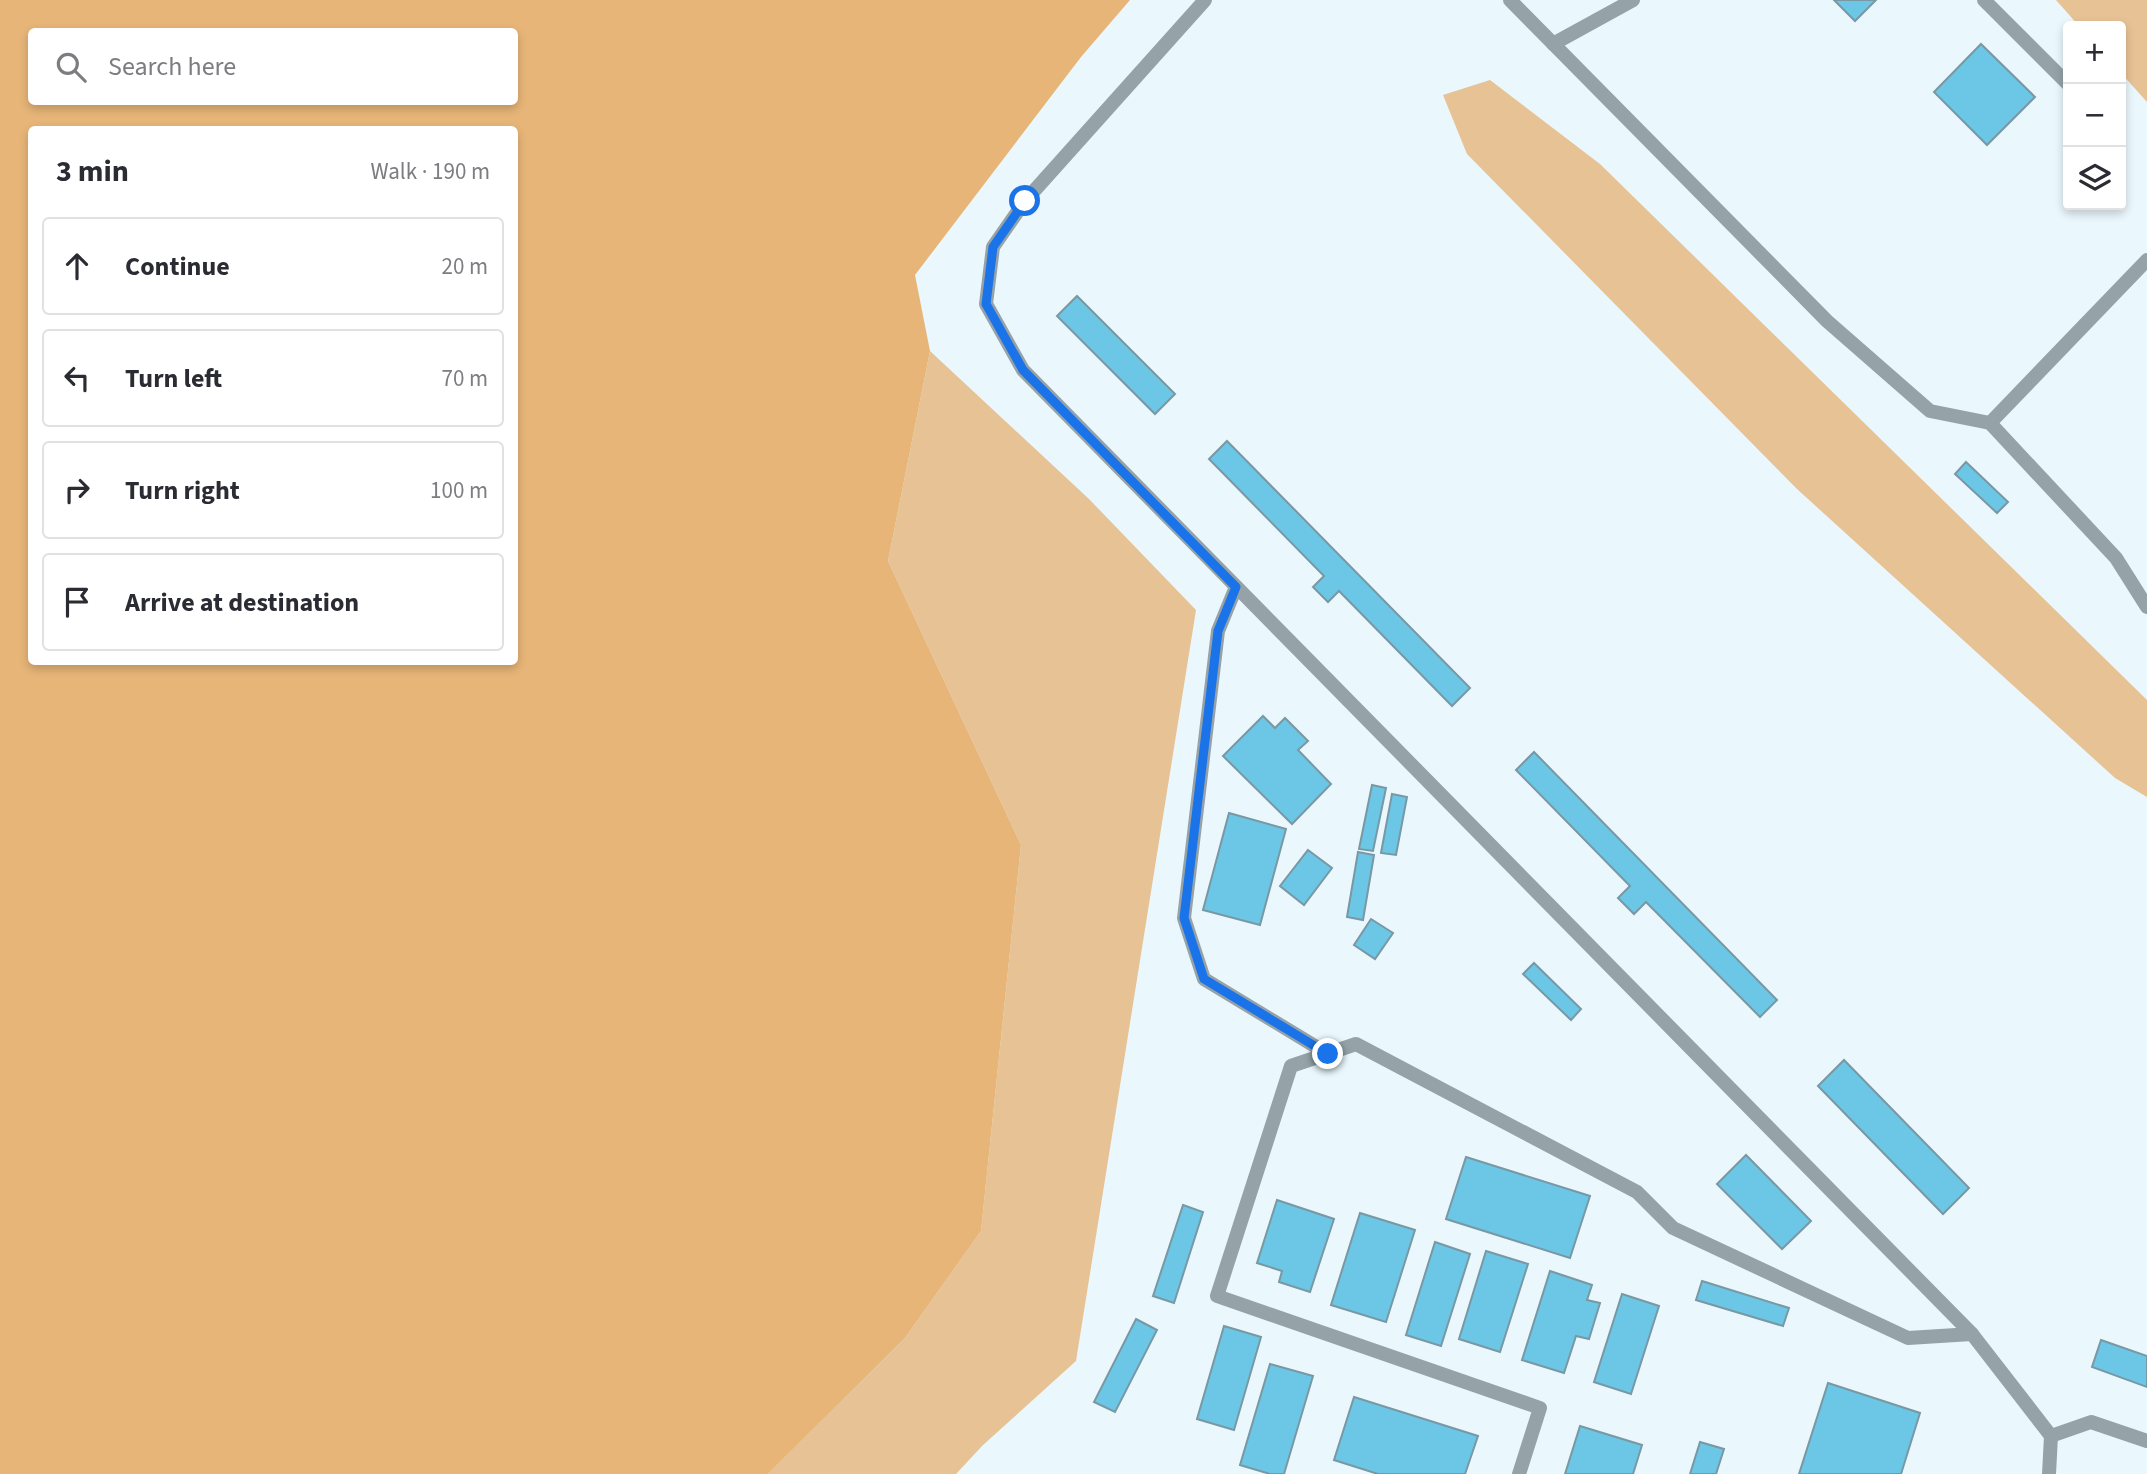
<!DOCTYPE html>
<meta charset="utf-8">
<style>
body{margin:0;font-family:"Source Sans 3",sans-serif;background:#f2f2f3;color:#2b2b33}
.controls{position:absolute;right:21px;top:21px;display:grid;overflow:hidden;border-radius:7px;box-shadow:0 4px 10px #0003}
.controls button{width:63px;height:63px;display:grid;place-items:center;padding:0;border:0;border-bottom:2px solid #e1e1e2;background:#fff;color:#2b2b33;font:35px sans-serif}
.stop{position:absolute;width:21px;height:21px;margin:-16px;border:5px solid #1a73e8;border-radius:50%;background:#fff}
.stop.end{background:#1a73e8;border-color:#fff;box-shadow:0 2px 7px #0008}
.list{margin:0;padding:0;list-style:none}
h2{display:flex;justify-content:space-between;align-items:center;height:91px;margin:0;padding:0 28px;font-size:30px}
h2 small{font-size:23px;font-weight:400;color:#7c7c81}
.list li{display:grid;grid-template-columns:46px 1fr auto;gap:21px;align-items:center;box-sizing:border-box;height:98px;margin:0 14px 14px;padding:0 14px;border:2px solid #e1e1e2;border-radius:7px}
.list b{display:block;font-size:26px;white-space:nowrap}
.list em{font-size:23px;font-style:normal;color:#7c7c81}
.icon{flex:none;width:38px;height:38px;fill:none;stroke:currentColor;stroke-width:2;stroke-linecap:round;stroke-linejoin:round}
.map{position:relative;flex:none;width:2147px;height:1474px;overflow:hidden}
.search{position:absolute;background:#fff;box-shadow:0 4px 10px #0003;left:28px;top:28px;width:490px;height:77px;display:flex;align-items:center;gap:18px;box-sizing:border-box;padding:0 24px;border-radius:7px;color:#7c7c81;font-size:26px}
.panel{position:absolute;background:#fff;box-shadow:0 4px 10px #0003;left:28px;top:126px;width:490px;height:539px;border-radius:7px}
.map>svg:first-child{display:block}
.green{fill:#e7c295}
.water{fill:#e7b578;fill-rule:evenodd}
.building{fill:#6cc7e6;stroke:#7898a4;stroke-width:2}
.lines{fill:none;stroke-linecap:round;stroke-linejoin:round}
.service{stroke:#95a3a8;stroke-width:14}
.route{stroke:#1a73e8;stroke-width:9}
</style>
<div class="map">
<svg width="2147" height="1474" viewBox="0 0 2147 1474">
<rect width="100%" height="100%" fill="#eaf7fc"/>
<g class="green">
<polygon points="2056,0 2147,0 2147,102 2121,73 2121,26 2079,26"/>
<polygon points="1490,80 1600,164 2147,700 2147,797 2115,778 1797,489 1467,154 1443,95"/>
<polygon points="930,351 1089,499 1196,610 1076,1361 983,1445 956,1474 768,1474 905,1338 981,1231 1021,845 888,561"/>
</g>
<path class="water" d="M0,0H1130L1081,57L915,275L930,351L888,561L1021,845L981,1231L905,1338L768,1474H0ZM32,32H514V102H32ZM32,130H514V662H32Z"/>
<g class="building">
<polygon points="1834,0 1876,0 1855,21"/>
<polygon points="1981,44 2035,97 1987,145 1934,92"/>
<polygon points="1077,296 1175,394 1155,414 1057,316"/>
<polygon points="1227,441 1470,688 1452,706 1339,591 1328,602 1313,587 1324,576 1209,459"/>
<polygon points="1966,462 2008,502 1997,513 1955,474"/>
<polygon points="1263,716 1275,728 1285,718 1308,741 1298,750 1331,784 1292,824 1223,756"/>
<polygon points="1534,752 1777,1000 1760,1017 1646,902 1634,914 1618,898 1630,886 1516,770"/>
<polygon points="1372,785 1386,788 1373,851 1359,849"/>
<polygon points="1392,794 1407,797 1396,855 1381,853"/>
<polygon points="1229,813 1286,829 1260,925 1203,910"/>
<polygon points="1308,850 1332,868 1304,905 1280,886"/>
<polygon points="1358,852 1374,855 1363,920 1347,917"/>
<polygon points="1371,919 1393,933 1375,959 1354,945"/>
<polygon points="1534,963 1581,1009 1571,1020 1523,974"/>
<polygon points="1844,1060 1969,1188 1943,1214 1818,1086"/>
<polygon points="1746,1155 1811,1221 1782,1249 1717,1184"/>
<polygon points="1466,1157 1590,1196 1570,1258 1446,1219"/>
<polygon points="1277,1200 1334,1219 1310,1292 1279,1282 1282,1271 1257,1263"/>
<polygon points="1183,1205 1203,1212 1174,1303 1153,1296"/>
<polygon points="1360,1213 1415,1230 1386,1322 1331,1305"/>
<polygon points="1435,1242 1470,1254 1441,1346 1406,1335"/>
<polygon points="1486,1251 1528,1264 1500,1352 1459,1339"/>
<polygon points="1550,1271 1592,1285 1587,1300 1600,1303 1589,1339 1576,1336 1564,1373 1522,1360"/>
<polygon points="1702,1281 1789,1308 1783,1326 1696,1300"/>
<polygon points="1622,1294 1659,1306 1631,1394 1594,1382"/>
<polygon points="1136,1319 1157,1330 1115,1412 1094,1402"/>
<polygon points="1224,1326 1261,1337 1234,1430 1197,1419"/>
<polygon points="2101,1340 2147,1356 2147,1387 2092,1367"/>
<polygon points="1270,1364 1313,1376 1284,1474 1270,1474 1240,1465"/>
<polygon points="1828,1383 1920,1413 1901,1474 1799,1474"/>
<polygon points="1354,1397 1478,1436 1465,1474 1378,1474 1334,1460"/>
<polygon points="1580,1426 1642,1445 1633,1474 1565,1474"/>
<polygon points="1700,1442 1724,1449 1716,1474 1690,1474"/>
</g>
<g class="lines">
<g class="service">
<polyline points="1205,0 1025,201 993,247 986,304 1023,370 1972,1334 2051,1436 2049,1474"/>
<polyline points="1510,0 1827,321 1930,411 1990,423 2147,260"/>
<polyline points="1984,0 2068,84"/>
<polyline points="1553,44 1633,0"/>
<polyline points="1990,423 2116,558 2147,607"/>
<polyline points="1236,587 1218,631 1184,918 1204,979 1328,1054"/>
<polyline points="2051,1436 2091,1422 2147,1441"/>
<polyline points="1519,1474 1540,1408 1217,1296 1291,1066 1356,1044 1637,1192 1673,1228 1908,1338 1972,1334"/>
</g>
</g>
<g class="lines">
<polyline class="route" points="1025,201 993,247 986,304 1023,370 1236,587 1218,631 1184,918 1204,979 1328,1054"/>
</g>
</svg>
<div class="controls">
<button>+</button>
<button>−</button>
<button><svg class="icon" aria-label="layers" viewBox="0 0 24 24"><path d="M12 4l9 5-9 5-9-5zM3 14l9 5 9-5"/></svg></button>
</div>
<div class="stop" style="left:1025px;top:201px"></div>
<div class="stop end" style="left:1328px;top:1054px"></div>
<div class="search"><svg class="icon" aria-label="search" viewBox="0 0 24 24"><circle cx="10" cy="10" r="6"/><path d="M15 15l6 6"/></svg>Search here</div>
<section class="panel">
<h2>3 min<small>Walk · 190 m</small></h2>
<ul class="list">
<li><svg class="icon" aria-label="ahead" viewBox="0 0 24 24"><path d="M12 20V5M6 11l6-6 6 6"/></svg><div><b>Continue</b></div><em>20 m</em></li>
<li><svg class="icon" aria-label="left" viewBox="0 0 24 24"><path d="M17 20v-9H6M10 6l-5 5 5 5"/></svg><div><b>Turn left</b></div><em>70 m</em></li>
<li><svg class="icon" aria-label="right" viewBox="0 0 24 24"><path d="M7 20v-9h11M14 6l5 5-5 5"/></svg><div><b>Turn right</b></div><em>100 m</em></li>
<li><svg class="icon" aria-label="arrive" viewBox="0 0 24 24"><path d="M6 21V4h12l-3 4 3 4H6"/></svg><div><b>Arrive at destination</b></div></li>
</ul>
</section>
</div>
